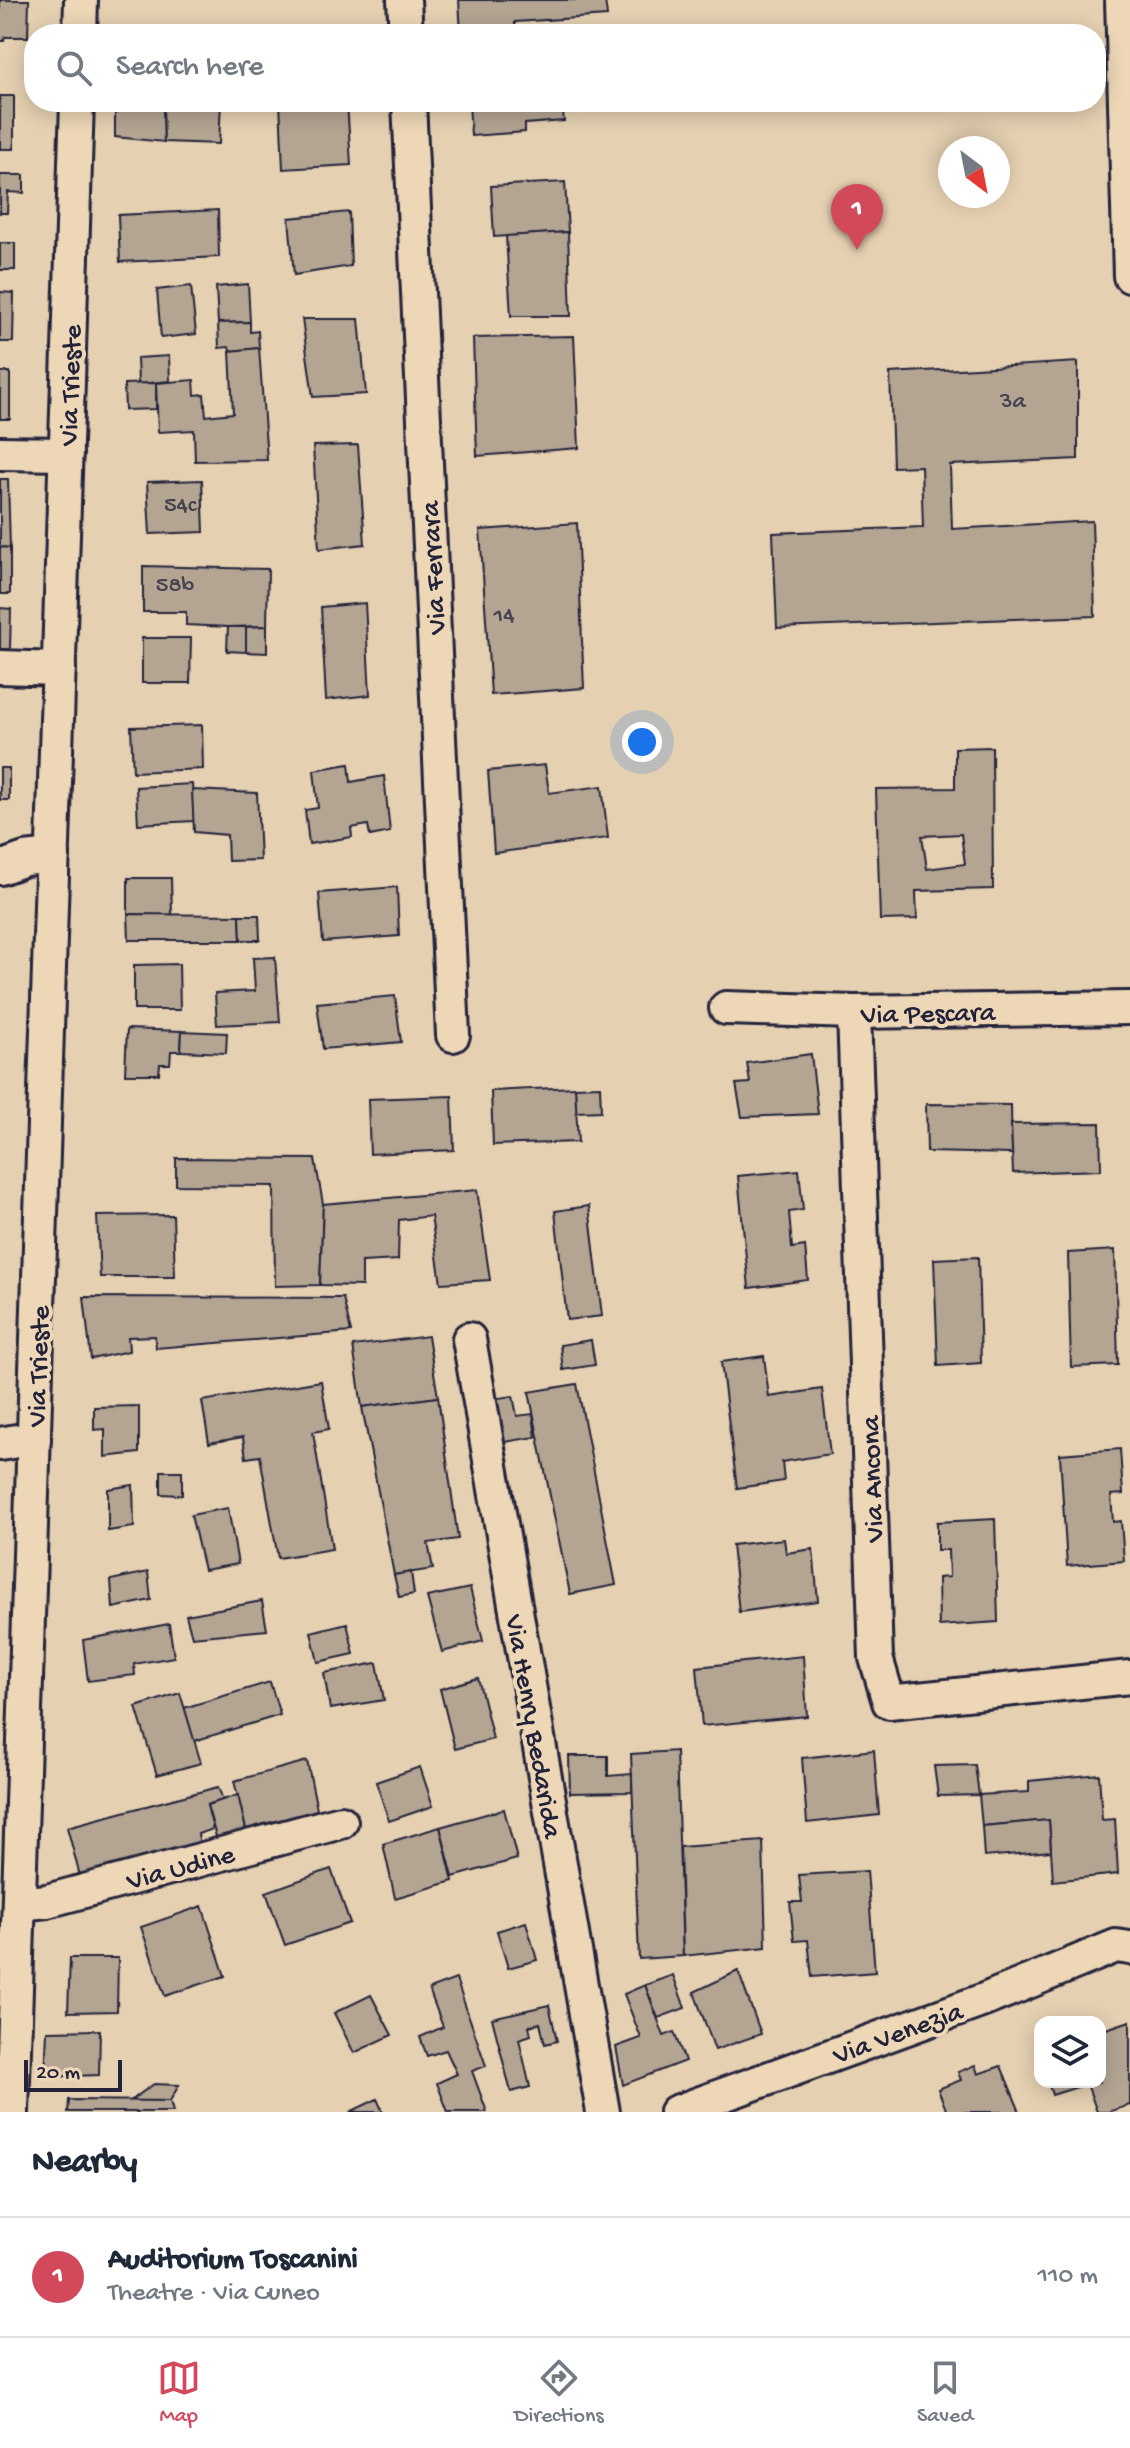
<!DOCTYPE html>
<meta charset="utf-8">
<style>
body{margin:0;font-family:"Gochi Hand",sans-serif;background:#f6f6f7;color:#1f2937}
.controls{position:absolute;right:24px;bottom:24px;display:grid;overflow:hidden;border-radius:16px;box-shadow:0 4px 20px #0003}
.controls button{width:72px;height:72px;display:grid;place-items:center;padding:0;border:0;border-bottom:2px solid #e0e1e3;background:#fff;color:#1f2937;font:40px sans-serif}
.compass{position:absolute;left:938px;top:136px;width:72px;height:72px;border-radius:50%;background:#fff;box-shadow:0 4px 20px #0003;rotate:148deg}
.scale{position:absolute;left:24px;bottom:20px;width:98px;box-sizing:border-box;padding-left:8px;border:4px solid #22223b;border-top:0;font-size:22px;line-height:28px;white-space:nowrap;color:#22223b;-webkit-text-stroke:6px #edd7b6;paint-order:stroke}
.you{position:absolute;left:642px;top:742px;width:28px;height:28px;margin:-20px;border:6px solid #fff;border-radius:50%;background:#1a73e8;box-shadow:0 0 0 12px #1a73e833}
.badge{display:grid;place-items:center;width:52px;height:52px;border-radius:50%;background:#d1495b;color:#fff;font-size:26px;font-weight:700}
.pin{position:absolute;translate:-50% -66px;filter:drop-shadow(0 2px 4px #0008)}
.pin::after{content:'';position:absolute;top:42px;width:28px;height:24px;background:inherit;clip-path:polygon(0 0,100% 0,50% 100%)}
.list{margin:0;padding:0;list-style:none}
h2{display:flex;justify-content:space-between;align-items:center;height:104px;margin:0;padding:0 32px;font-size:34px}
h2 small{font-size:26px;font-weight:400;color:#747a83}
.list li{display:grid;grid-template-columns:52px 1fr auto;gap:24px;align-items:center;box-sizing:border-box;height:120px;padding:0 32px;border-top:2px solid #e0e1e3}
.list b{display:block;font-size:30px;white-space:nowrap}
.list p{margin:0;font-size:26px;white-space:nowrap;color:#747a83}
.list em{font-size:26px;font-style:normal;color:#747a83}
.icon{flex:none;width:44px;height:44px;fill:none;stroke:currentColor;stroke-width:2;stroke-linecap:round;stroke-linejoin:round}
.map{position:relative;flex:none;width:1130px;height:2112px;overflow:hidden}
.search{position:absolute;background:#fff;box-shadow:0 4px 20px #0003;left:24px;right:24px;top:24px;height:88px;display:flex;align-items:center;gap:20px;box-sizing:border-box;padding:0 28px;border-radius:32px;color:#747a83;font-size:30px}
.sheet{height:224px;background:#fff}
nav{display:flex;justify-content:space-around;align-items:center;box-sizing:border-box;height:112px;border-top:2px solid #e0e1e3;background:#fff;font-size:22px;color:#747a83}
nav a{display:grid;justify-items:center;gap:4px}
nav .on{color:#d1495b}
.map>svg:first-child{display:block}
.building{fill:#b4a593;stroke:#22223b;stroke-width:2;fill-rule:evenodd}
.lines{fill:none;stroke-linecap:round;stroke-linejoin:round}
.minor-casing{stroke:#22223b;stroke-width:38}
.minor{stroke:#edd7b6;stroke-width:32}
.labels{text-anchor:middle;stroke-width:8;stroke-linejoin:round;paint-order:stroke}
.number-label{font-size:24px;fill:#464351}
.street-label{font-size:28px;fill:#22223b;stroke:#edd7b6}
</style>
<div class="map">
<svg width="1130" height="2112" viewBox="0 0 1130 2112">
<rect width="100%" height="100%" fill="#e5d0b1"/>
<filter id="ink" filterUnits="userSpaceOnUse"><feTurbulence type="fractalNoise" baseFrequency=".0125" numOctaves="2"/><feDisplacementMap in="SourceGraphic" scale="16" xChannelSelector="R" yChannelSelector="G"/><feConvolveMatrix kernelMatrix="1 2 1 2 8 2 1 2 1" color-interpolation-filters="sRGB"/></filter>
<g filter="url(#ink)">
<g class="building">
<polygon points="0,0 29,0 28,37 5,37 4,41 0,41"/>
<polygon points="459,0 605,0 607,16 515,22 515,31 461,34"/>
<rect x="0" y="96" width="14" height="53"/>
<polygon points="115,102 163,102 164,142 115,137"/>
<polygon points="163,102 221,102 219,144 164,142"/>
<polygon points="280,102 347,102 351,165 283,169"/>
<polygon points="469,102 579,102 579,112 563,113 564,121 525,124 525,132 471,136"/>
<polygon points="0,175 24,175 24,193 8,192 7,213 0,213"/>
<polygon points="565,182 568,232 494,237 491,186"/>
<polygon points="218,210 219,257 120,262 118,215"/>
<polygon points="349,212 351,266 294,275 289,218"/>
<polygon points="568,232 571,316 511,316 506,236"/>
<rect x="0" y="243" width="15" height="27"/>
<polygon points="248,284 250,322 218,323 216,287"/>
<polygon points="191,286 196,334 161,338 157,290"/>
<polygon points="0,292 14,293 13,342 0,342"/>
<polygon points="302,319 359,319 366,394 313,397"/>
<polygon points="250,322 250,332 258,331 259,348 230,351 229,347 219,348 218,323"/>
<polygon points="574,336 579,448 477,456 473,338"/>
<polygon points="259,348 267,460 195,461 194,430 158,432 156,383 194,380 195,395 204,394 206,416 233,413 230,351"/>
<polygon points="169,356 170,381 138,384 137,358"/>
<polygon points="1078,362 1078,459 950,465 952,529 1092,521 1095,616 777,628 773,533 923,527 921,466 893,467 890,373"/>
<rect x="0" y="372" width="10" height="47"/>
<polygon points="156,383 156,409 125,410 124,384"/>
<polygon points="358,445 365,544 319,549 313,446"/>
<polygon points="0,479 8,479 10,548 0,547"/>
<polygon points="202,480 204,532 150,534 147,482"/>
<polygon points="577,523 584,688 491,695 480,530"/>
<polygon points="0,547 10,548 10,594 0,594"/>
<polygon points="143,566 268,569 267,626 228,627 186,625 186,612 143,612"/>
<polygon points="365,603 370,695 326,700 321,607"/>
<polygon points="0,608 11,609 10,649 0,649"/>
<polygon points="267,626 267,653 246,652 246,627"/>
<polygon points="228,627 246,627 246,652 227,651"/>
<polygon points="142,638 191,638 190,683 142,683"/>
<polygon points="202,725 203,769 133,772 131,727"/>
<path d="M992,747L993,889L916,891L917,919L880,920L876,789L955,788V748ZM961,834L965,864L927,869L922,836Z"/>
<polygon points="349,764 351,782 384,776 390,832 370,836 368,825 351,828 352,837 309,844 305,810 318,808 314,770"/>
<polygon points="545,765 549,793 602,786 608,838 494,853 488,771"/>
<rect x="0" y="768" width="9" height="32"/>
<polygon points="192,784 194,821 138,824 136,787"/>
<polygon points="192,790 257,793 260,860 228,861 227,835 194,832"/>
<polygon points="128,878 171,878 172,916 128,914"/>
<polygon points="397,887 399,936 323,942 319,893"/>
<polygon points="128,914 240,915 241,940 129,940"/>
<polygon points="240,915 259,915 260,940 241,940"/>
<polygon points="275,957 280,1022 217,1025 215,993 255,991 253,958"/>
<polygon points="179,964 180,1010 134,1010 134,965"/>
<polygon points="395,996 401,1042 323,1049 317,1003"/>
<polygon points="127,1029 182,1031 181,1051 171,1051 170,1064 160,1064 159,1074 125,1074"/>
<polygon points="182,1031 227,1033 226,1053 181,1051"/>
<polygon points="811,1054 818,1114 742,1117 736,1084 750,1083 747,1063"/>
<polygon points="600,1086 601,1111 576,1112 575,1087"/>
<polygon points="575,1087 578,1142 493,1145 491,1091"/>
<polygon points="452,1096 454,1150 370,1154 368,1099"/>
<polygon points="926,1104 1011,1105 1012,1154 927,1152"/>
<polygon points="1100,1123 1101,1170 1013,1173 1011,1124"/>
<polygon points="176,1158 315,1159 323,1204 320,1285 275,1286 274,1186 176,1185"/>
<polygon points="799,1170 803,1210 789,1212 792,1248 805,1246 808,1280 749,1288 738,1176"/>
<polygon points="477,1190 490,1280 441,1283 431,1216 399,1220 398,1260 362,1262 362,1286 320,1285 323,1204"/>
<polygon points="589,1206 602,1316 567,1320 555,1211"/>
<polygon points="173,1215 175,1277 100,1277 97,1216"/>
<polygon points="1115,1250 1118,1365 1071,1367 1068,1253"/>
<polygon points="978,1257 981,1363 938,1366 934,1259"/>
<polygon points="84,1297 343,1298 351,1332 156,1348 155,1336 128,1337 129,1351 91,1359"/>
<polygon points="428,1336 438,1397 362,1407 353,1346"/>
<polygon points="591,1340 595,1365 563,1370 560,1345"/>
<polygon points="764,1356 769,1397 822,1389 830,1454 782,1462 784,1481 737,1488 721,1362"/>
<polygon points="321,1381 329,1429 313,1432 332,1549 278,1558 260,1456 246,1458 243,1437 209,1443 202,1401"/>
<polygon points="577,1384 616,1585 570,1594 529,1392"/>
<polygon points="513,1396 517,1416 533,1414 536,1437 498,1443 491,1399"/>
<polygon points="438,1397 458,1539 428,1543 433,1569 394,1575 362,1407"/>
<polygon points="139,1406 139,1453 105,1457 105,1429 94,1430 94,1407"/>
<polygon points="1120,1449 1123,1494 1111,1495 1113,1522 1121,1521 1124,1561 1067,1566 1060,1454"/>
<polygon points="161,1471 182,1471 182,1495 161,1494"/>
<polygon points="133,1485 134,1527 108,1531 108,1489"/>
<polygon points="228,1508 238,1564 204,1570 191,1515"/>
<polygon points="995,1519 998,1622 939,1626 938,1578 949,1577 948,1550 937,1550 937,1522"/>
<polygon points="784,1539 786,1553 813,1549 818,1601 739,1612 732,1545"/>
<polygon points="148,1572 151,1600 113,1608 111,1580"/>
<polygon points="411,1572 414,1594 399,1597 394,1575"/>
<polygon points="470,1588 483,1641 442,1652 427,1597"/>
<polygon points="262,1601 267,1630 192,1637 186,1615"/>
<polygon points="347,1623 354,1654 318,1662 311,1632"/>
<polygon points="169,1624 174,1657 134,1664 135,1675 88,1681 83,1640"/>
<polygon points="803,1656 807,1716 702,1726 697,1667"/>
<polygon points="377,1663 384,1700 330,1709 324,1673"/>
<polygon points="478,1678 493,1739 455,1749 440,1689"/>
<polygon points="270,1682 280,1715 194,1741 184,1708"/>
<polygon points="180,1693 201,1763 157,1775 136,1707"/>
<polygon points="874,1750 879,1815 807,1823 802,1758"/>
<polygon points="676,1751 683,1956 639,1959 631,1754"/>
<polygon points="569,1756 608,1756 608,1776 632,1774 632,1792 570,1793"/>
<polygon points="307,1761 319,1819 247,1833 234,1781"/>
<polygon points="975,1765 979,1795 938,1796 934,1766"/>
<polygon points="420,1767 433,1806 389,1821 376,1782"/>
<polygon points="1099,1774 1102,1820 1115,1819 1118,1874 1053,1881 1049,1820 982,1826 979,1795 1029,1792 1029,1781"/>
<polygon points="218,1787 223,1800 207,1805 213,1829 198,1834 201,1852 80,1876 67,1827"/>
<polygon points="238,1795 248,1839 219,1847 207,1805"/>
<polygon points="504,1809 517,1859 453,1877 440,1827"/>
<polygon points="1049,1820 1051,1851 984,1857 982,1826"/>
<polygon points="440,1827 453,1881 395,1898 383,1844"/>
<polygon points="763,1841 766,1947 683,1956 680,1847"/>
<polygon points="331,1869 350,1923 285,1945 266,1892"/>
<polygon points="867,1871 875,1972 812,1977 808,1940 794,1941 790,1902 802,1902 799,1875"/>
<polygon points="202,1906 225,1976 165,1996 141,1927"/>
<polygon points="526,1922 537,1960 508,1968 497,1931"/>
<polygon points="70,1958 118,1958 117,2011 68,2012"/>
<polygon points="738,1971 761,2034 715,2050 694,1992"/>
<polygon points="673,1975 685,2008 658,2018 645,1985"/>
<polygon points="456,1979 486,2066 472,2071 487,2112 448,2112 437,2083 457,2074 446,2050 427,2056 420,2037 443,2027 429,1989"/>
<polygon points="645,1985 664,2036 674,2032 685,2061 623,2085 616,2047 641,2038 624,1994"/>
<polygon points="371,1995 392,2035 354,2053 334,2013"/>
<polygon points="549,2005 557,2041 545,2044 540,2023 529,2026 531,2035 519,2039 530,2087 511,2092 492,2018"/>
<polygon points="1130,2021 1130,2105 1108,2112 1097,2112 1087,2084 1052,2095 1048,2082 1100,2082 1100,2031"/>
<polygon points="100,2030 99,2075 45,2077 47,2031"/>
<polygon points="975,2065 978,2074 1001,2066 1020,2112 947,2112 938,2089 961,2080 958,2072"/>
<polygon points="154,2084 179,2085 170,2101 130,2101"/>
<polygon points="377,2099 383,2112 350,2112"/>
<polygon points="69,2100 170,2101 173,2112 68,2112"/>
</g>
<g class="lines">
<defs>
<g id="minor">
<polyline points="404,0 406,34"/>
<polyline points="1122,0 1130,276"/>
<polyline points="80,34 81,0"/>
<polyline points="409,102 453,1035"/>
<polyline points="0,453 66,454"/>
<polyline points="0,667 59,669"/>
<polyline points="0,868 25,859 53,856"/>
<polyline points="726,1008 854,1012 1130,1008"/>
<polyline points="854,1012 876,1658 889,1702 1130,1677"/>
<polyline points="469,1339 603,2112"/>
<polyline points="0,1444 34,1438"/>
<polyline points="19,1904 47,1901 341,1822"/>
<polyline points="12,2112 77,102"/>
<polyline points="676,2112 984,2000 1116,1946 1130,1948"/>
</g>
</defs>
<use href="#minor" class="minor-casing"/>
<use href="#minor" class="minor"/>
</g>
</g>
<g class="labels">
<g class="number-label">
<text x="1013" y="407">3a</text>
<text x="180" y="511">54c</text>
<text x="175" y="591">58b</text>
<text x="504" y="621">14</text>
</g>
<g class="street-label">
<text transform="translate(68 385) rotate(-88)" y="10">Via Trieste</text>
<text transform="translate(431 568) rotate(-93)" y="10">Via Ferrara</text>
<text transform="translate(928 1011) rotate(-1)" y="10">Via Pescara</text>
<text transform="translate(36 1366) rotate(-88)" y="10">Via Trieste</text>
<text transform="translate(870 1479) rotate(-92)" y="10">Via Ancona</text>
<text transform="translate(536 1726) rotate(80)" y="10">Via Henry Bedarida</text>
<text transform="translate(180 1865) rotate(-15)" y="10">Via Udine</text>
<text transform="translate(897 2031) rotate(-20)" y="10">Via Venezia</text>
</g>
</g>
</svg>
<div class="controls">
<button><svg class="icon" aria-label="layers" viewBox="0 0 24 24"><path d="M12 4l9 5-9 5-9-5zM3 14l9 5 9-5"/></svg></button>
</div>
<svg class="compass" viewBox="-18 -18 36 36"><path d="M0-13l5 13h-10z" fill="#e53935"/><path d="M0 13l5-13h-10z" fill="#747a83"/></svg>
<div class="scale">20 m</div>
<div class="you"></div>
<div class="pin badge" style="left:857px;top:250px">1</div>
<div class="search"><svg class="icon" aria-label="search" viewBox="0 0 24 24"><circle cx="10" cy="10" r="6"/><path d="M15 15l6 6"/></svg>Search here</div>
</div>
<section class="sheet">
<h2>Nearby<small></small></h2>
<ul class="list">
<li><span class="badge">1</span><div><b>Auditorium Toscanini</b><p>Theatre · Via Cuneo</p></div><em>110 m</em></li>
</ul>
</section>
<nav>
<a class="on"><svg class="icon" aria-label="map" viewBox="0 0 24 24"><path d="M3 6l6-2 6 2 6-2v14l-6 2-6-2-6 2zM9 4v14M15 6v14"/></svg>Map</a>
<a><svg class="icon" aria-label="directions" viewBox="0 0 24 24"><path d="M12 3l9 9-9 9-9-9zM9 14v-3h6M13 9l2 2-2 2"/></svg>Directions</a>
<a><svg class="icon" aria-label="saved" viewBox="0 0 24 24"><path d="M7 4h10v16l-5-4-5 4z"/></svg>Saved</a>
</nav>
